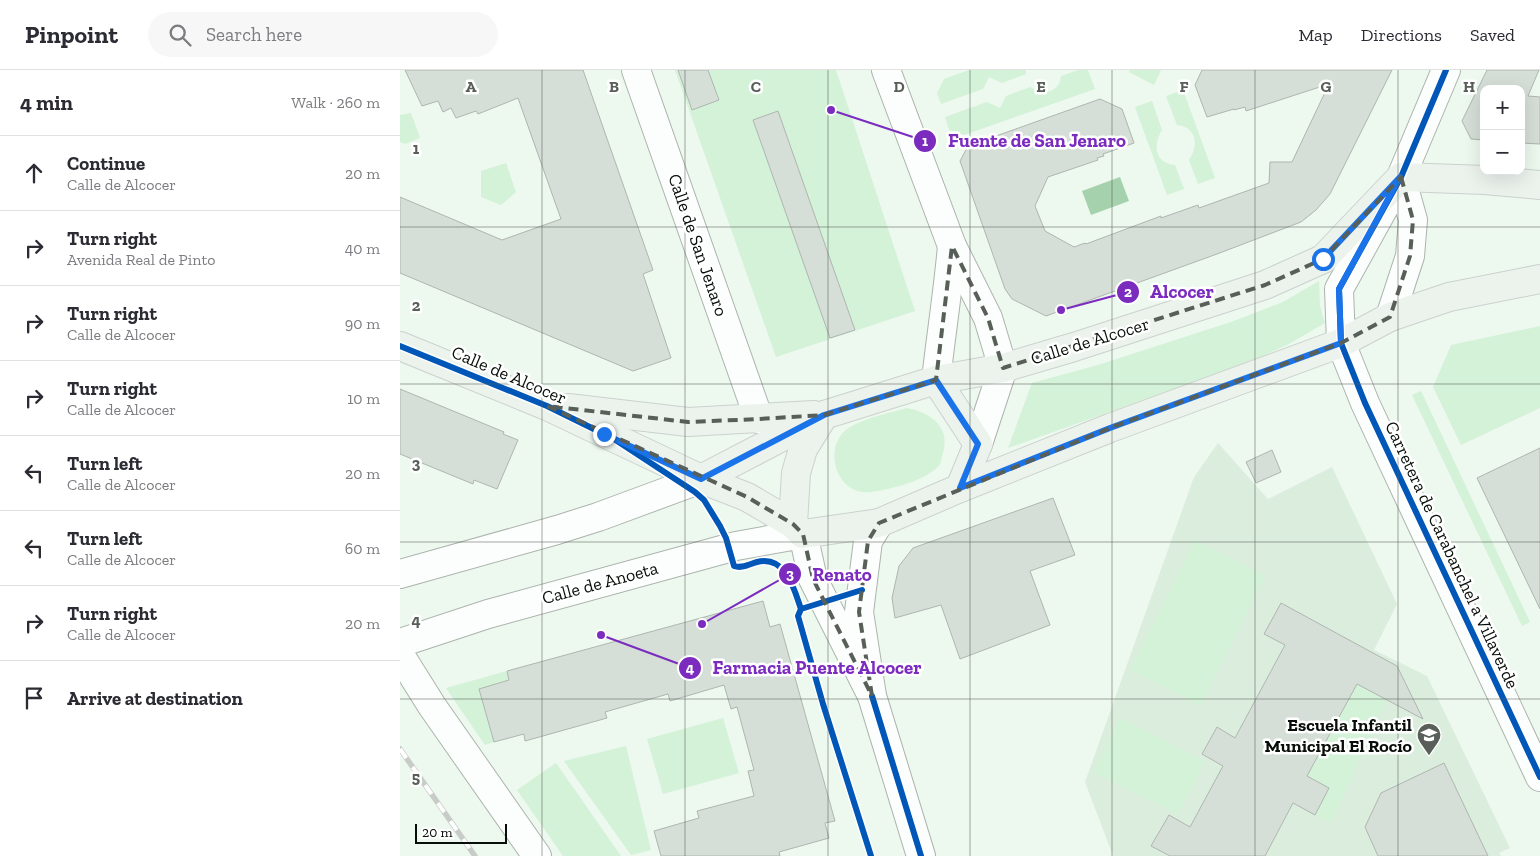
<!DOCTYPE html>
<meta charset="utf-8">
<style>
body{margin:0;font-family:"Zilla Slab",serif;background:#f7f7f7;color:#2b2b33}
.controls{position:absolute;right:15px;top:15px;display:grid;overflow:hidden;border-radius:10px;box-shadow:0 5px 20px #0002}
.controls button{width:45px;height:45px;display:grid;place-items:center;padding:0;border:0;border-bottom:1px solid #e1e1e2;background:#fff;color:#2b2b33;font:25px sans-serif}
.scale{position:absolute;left:15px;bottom:12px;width:92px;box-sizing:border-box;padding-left:5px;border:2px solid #070d08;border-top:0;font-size:14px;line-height:18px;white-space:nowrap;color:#070d08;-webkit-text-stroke:4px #fff;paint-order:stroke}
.stop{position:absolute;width:15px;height:15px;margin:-11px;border:4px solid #1a73e8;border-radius:50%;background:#fff}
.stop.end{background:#1a73e8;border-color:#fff;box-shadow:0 1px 5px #0008}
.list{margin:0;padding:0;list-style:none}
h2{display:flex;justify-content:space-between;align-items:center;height:65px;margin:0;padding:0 20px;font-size:21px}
h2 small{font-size:16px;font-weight:400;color:#7c7c81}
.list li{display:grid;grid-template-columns:32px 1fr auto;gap:15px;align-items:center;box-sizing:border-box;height:75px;padding:0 20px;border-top:1px solid #e1e1e2}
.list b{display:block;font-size:19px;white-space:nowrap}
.list p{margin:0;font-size:16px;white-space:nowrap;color:#7c7c81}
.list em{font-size:16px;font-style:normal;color:#7c7c81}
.icon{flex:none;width:28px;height:28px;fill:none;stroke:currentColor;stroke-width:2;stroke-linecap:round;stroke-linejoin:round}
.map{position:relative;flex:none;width:1140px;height:786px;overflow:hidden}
header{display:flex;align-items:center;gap:30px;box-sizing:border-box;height:70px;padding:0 25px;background:#fff;border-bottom:1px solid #e1e1e2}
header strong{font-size:24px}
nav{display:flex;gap:28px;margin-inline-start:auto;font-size:18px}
.search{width:350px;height:45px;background:#f7f7f7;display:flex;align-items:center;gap:12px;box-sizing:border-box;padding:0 18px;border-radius:28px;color:#7c7c81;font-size:19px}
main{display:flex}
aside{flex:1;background:#fff}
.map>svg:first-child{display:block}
.built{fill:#dbeede}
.green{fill:#d3f2d8}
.water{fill:#a5d2ad}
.building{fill:#d5ded7;stroke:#aeb6af}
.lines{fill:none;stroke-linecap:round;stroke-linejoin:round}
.minor-casing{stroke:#acb4ad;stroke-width:30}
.major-casing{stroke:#ccd1cd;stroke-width:30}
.minor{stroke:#fcfefd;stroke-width:28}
.major{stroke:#ecf3ed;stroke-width:28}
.rail-casing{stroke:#c8ccc9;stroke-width:5.5}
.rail{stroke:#fff;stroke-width:4;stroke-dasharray:11;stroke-linecap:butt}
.cycleway-casing{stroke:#fff;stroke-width:9}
.cycleway{stroke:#0057b8;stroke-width:6}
.route{stroke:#1a73e8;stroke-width:6}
.marked{fill:none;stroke:#585f59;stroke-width:4;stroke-dasharray:10 6;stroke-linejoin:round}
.grid{fill:none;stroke:#585f59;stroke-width:1;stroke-opacity:0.55}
.labels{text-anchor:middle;stroke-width:5;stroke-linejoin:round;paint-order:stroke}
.street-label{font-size:18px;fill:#070d08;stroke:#fff}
.poi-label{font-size:18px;font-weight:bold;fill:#070d08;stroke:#fff;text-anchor:end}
.grid-label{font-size:16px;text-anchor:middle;font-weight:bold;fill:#585f59;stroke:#fff;stroke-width:5;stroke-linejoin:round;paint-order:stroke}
.leader{fill:none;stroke:#7b2cbf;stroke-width:2}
.callout-dot{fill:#7b2cbf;stroke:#fff;stroke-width:2}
.mark-label{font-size:15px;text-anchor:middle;font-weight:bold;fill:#fff}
.callout-label{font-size:19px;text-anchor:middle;font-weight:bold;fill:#7b2cbf;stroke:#fff;stroke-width:5;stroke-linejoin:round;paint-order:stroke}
</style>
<header>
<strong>Pinpoint</strong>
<div class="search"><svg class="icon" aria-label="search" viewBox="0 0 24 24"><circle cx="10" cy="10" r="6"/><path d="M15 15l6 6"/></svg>Search here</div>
<nav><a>Map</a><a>Directions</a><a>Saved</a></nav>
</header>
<main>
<aside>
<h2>4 min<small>Walk · 260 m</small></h2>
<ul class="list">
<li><svg class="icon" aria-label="ahead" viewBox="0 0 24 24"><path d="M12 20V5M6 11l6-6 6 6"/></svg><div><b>Continue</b><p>Calle de Alcocer</p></div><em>20 m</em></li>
<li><svg class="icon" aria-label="right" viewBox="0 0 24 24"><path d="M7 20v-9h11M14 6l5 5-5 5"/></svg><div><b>Turn right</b><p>Avenida Real de Pinto</p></div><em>40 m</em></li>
<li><svg class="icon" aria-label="right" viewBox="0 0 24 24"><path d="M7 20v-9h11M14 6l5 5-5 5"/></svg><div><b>Turn right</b><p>Calle de Alcocer</p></div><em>90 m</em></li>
<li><svg class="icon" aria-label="right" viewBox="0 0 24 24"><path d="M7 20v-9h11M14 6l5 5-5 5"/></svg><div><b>Turn right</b><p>Calle de Alcocer</p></div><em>10 m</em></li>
<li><svg class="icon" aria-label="left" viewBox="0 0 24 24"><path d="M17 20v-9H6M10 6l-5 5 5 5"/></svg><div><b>Turn left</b><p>Calle de Alcocer</p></div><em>20 m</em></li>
<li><svg class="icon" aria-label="left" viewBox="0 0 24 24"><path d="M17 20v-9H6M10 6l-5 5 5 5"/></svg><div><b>Turn left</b><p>Calle de Alcocer</p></div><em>60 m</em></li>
<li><svg class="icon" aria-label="right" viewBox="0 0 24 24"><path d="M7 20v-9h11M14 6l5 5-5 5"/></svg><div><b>Turn right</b><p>Calle de Alcocer</p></div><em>20 m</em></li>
<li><svg class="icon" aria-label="arrive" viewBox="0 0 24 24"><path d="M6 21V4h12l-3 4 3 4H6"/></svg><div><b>Arrive at destination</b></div></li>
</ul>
</aside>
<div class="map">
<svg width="1140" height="786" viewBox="0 0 1140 786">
<rect width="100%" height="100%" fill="#edf8ef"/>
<polygon class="built" points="818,373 868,429 932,397 997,534 974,580 1027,606 1110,778 1099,783 1101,786 713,786 685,712 794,407"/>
<g class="green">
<polygon points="275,0 436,0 515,241 376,287"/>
<polygon points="569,0 626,0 626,4 602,13 589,7 583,19 541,34 537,23 544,9"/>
<path d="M678,0H688L695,19L564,65L549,60L545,47L587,32L600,38L606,26L630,17C642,25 659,24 661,6Z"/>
<polygon points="730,0 761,0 754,15 729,2"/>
<path d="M783,20L815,108L798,114L789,90C799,76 797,57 777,55L766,26Z"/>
<path d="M752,31L762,60C753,74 754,93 775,95L784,119L767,125L735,37Z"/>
<polygon points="11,43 20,68 5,74 0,72 0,45"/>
<polygon points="106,93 116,122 101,135 81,127 81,101"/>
<polygon points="919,211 920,236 925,253 889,274 845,294 608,378 632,313 698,295 831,252 883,232"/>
<polygon points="1140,256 1140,338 1061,375 1033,317 1051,275"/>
<polygon points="1021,321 1130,552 1122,556 1012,325"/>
<path d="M507,338C530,342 551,357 543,383C542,386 541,391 540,394C529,410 489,420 470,422C438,426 422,380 446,360C460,349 489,343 507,338Z"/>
<polygon points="795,470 865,506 800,635 730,600"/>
<polygon points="107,601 109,610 79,619 94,672 85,675 46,618"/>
<polygon points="957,614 977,625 988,625 931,753 915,745 929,718 907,706"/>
<polygon points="323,648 339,703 263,724 247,669"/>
<polygon points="720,648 805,691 778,744 693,702"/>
<polygon points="226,676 251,780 231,785 164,691"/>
<polygon points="156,693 221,786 163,786 117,720"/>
</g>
<polygon class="water" points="720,107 729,131 691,145 682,121"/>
<g class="building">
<polygon points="5,0 183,0 253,200 243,204 271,288 233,301 0,203 0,127 102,170 161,149 118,28 78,44 76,41 56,48 51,38 43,42 38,31 22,36"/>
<polygon points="278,0 308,0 319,30 292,40"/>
<polygon points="802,0 992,0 930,124 916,140 901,152 817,184 646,246 612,229 605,219 560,91 568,76 700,29 722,39 734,73 703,84 704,86 697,88 698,90 648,107 635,136 645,161 674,177 685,173 686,174 761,146 761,148 798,135 799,138 869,113 870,92 892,92 929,14 846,41 845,37 834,40 834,39 807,47 795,15"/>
<polygon points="1087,0 1139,0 1128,26 1140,27 1140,74 1121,73 1121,19 1084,19 1084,70 1071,69 1062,51"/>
<polygon points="378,41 455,260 430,268 353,50"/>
<polygon points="0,319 104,362 103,364 118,370 97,419 74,410 73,414 0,384"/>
<polygon points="1140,378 1140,539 1077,408"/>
<polygon points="872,380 881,402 856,413 846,392"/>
<polygon points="653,428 675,485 630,501 650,555 560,589 541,535 495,548 492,528 499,496 513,478"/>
<polygon points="363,531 370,557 380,554 435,751 425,753 429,768 379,782 380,786 261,786 254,761 299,748 297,741 354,726 348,701 354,700 337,637 331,639 324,615 270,631 268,624 205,642 207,648 125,671 124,664 94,672 79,619 109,610 107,601"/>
<polygon points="881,533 997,596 1023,649 957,614 907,706 929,718 915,745 893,733 865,786 770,786 751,776 769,745 790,757 823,696 802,684 817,657 835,668 885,575 864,564"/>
<polygon points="1044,693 1088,786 978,786 965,757 981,723"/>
</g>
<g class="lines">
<defs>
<g id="minor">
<polyline points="236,0 359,349"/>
<polyline points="486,0 552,176 588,248 603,298 578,374"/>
<polyline points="1046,0 1001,107 939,219 941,273 965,333 1140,707"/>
<polyline points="990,247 1010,186 1013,150 1001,107"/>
<path d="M536,310C541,265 548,221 552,176"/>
<polyline points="479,453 468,471 459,542 472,626 521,786"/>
<polyline points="0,504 157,460 198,447 301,409"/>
<polyline points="0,573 88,544 336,476 403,464 413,509 472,626"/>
<polyline points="0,585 32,636 137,786"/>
</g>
<g id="major">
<polyline points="0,276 147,336 301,409 347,427 393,454 403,464 479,453 560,418 710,358 941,273 990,247 1049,227 1140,209"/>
<polyline points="536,310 578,374 560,418"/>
<polyline points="168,338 288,352 414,345"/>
<polyline points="301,409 424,345 536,310 603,298 674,277 865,215 923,189 1001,107 1085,110 1140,115"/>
<polyline points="393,454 396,403 403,379 424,345"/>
</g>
</defs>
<use href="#minor" class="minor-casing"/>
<use href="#major" class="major-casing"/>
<use href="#minor" class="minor"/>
<use href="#major" class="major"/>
<defs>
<polyline id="rail" points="0,679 75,786"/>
</defs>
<use href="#rail" class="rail-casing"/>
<use href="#rail" class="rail"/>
<defs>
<g id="cycleway">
<polyline points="1046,0 1001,107 939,219 941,273 965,333 1140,707"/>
<polyline points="0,276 147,336 204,364"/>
<path d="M211,367L295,422L304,430L320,456L326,468L334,496C342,499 349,494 357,492C386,485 394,519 401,539"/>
<polyline points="462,520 401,539 398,546 423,634 471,786"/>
<polyline points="472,626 521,786"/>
</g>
</defs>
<use href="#cycleway" class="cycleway-casing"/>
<use href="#cycleway" class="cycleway"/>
</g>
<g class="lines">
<polyline class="route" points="204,364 301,409 424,345 536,310 578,374 560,418 710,358 941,273 939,219 1000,107 923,189"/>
</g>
<path class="marked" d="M1001,107L1013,150L1010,186L990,247L941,273L710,358L479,453L468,471L459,542L472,626L413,509L403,464L393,454L347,427L147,336L288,352L359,349L424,345L536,310L552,176L588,248L603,298L865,215L923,189Z"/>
<path class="grid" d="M142,0V786M285,0V786M428,0V786M570,0V786M712,0V786M855,0V786M998,0V786M0,157H1140M0,314H1140M0,472H1140M0,629H1140"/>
<defs>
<symbol id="school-pin" viewBox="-11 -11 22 30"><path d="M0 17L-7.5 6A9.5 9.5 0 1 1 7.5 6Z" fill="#585f59" stroke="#fff"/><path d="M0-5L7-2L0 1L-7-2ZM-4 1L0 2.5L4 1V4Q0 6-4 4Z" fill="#fff"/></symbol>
</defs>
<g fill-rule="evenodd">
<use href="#school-pin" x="1015" y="651" width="28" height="38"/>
</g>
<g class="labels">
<g class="street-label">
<text transform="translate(298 175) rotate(71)" y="6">Calle de San Jenaro</text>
<text transform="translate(690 271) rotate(-17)" y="6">Calle de Alcocer</text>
<text transform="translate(109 305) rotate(23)" y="6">Calle de Alcocer</text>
<text transform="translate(1052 485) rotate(65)" y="6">Carretera de Carabanchel a Villaverde</text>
<text transform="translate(200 513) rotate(-15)" y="6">Calle de Anoeta</text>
</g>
<g class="poi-label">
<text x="1012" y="661">Escuela Infantil<tspan x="1012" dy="21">Municipal El Rocío</tspan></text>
</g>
</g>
<g class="grid-label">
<text x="71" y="22">A</text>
<text x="214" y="22">B</text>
<text x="356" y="22">C</text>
<text x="499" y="22">D</text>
<text x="641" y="22">E</text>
<text x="784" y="22">F</text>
<text x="926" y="22">G</text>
<text x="1069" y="22">H</text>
<text x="16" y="84">1</text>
<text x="16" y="241">2</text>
<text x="16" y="399">3</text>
<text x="16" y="556">4</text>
<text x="16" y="713">5</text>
</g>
<path class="leader" d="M431 40L525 71M661 240L728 222M302 554L390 504M201 565L290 598"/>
<g class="callout-dot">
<circle cx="431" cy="40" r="5"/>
<circle cx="661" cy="240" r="5"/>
<circle cx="302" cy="554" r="5"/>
<circle cx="201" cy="565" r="5"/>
<circle cx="525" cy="71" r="12"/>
<circle cx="728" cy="222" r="12"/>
<circle cx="390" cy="504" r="12"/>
<circle cx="290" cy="598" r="12"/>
</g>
<g class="mark-label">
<text x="525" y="76">1</text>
<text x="728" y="227">2</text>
<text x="390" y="509">3</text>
<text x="290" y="603">4</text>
</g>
<g class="callout-label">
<text x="637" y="77">Fuente de San Jenaro</text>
<text x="782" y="228">Alcocer</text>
<text x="442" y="511">Renato</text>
<text x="417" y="604">Farmacia Puente Alcocer</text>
</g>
</svg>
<div class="controls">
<button>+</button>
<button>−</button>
</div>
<div class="scale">20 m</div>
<div class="stop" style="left:923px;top:189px"></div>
<div class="stop end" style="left:204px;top:364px"></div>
</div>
</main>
